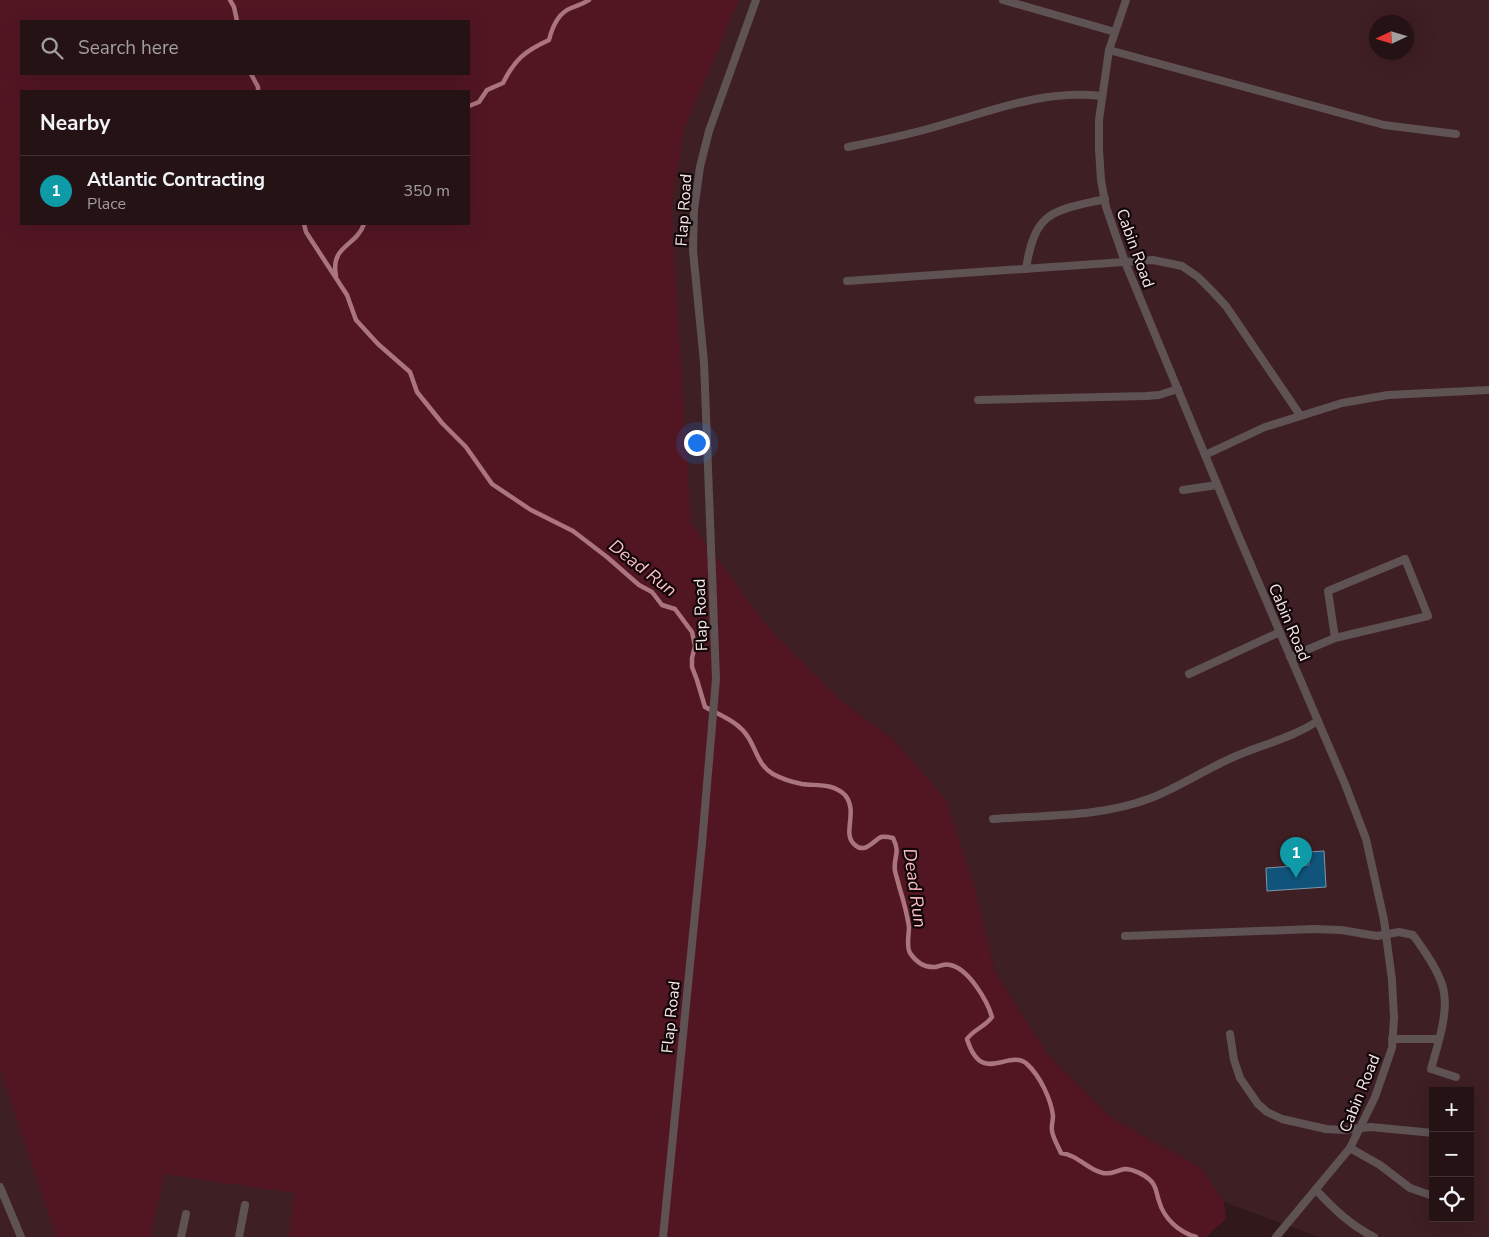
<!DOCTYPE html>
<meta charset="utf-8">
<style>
body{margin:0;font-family:"Nunito Sans",sans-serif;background:#2c1b1d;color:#f1f3f6}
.controls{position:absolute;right:15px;bottom:15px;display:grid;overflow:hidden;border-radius:0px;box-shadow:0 5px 20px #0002}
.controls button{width:45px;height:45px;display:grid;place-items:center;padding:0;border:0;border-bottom:1px solid #413234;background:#241214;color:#f1f3f6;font:25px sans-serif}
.compass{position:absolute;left:1369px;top:15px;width:45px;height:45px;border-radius:50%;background:#241214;box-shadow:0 5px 20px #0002;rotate:266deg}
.you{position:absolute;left:696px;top:442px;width:18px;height:18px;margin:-12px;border:4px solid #fff;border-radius:50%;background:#1a73e8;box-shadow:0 0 0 8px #1a73e833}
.badge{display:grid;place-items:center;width:32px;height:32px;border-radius:50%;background:#0f766e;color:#fff;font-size:16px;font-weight:700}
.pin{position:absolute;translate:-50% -41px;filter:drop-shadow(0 1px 2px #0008)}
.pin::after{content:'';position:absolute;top:26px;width:18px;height:15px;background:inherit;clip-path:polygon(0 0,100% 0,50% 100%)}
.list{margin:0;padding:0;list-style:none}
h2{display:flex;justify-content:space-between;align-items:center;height:65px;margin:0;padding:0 20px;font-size:21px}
h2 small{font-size:16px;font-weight:400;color:#a39ea0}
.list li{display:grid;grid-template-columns:32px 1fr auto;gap:15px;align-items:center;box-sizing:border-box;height:70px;padding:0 20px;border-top:1px solid #413234}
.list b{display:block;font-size:19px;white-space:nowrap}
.list p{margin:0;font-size:16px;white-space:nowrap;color:#a39ea0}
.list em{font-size:16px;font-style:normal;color:#a39ea0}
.icon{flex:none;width:28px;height:28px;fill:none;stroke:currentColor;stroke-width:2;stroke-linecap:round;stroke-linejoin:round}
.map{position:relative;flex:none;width:1489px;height:1237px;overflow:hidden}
.search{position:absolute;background:#241214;box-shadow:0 5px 20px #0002;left:20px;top:20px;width:450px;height:55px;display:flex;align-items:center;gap:12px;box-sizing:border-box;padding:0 18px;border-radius:0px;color:#a39ea0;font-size:19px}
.panel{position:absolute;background:#241214;box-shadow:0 5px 20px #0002;left:20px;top:90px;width:450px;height:135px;border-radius:0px}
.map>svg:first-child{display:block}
.built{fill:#3e1f23;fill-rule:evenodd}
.green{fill:#521623;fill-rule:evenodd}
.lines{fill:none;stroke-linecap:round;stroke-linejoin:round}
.stream{stroke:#aa757d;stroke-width:4.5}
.building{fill:#10547c;stroke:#7e96a9}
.lane{stroke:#5f5253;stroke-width:8}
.labels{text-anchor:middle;stroke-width:4.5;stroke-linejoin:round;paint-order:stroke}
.street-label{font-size:16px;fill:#f8e6e8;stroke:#110708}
.water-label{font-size:18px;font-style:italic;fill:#fdbec4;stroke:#110708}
</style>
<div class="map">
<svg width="1489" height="1237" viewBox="0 0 1489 1237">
<rect width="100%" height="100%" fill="#30181b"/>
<path class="built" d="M0,0H1489V1237H1319L1224,1202L1201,1168L1112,1118L1047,1054L995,972L973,882L945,800L895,741L840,700L766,625L721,565L671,1237H0ZM21,21H469V74H21ZM1376,22H1406V52H1376ZM21,91H469V224H21ZM1433,1091H1470V1218H1433Z"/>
<path class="green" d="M0,0H739L685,127L671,206L691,523L766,625L840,700L895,741L946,800L973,882L995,972L1047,1054L1112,1118L1201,1168L1224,1202L1226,1219L1206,1237H289L294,1193L164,1174L151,1237H56L0,1070ZM21,21H469V74H21ZM21,91H469V224H21Z"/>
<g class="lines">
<g class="stream">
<polyline points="230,0 234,7 237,21"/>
<polyline points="251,74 258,87 258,91"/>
<path d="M469,106L479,102L487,90L503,83C515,59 525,51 549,40C552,28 558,13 571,8C578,5 583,4 589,0"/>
<path d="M304,224L306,232L347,295L356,320L378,344L410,372L417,392L442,423L466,447L492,484L531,510L573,531L607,557L639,585L652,592L662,605L675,609L692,632L695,646L692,658V667L697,680L705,707C720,715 739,722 748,737C757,751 758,765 773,774C782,779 792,782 802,784C817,786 833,783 845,795C859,812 841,834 855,845C865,854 873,841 881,837C885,836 889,837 893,838C901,854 893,856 895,871C896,876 898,881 899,886C903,899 907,913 909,927C909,935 906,946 910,953C916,962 925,968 936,967C941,966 945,963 950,965C968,968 987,1000 992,1017C985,1027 974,1029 967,1039C982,1087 1008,1048 1027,1064C1040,1076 1051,1099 1053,1116C1053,1121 1051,1126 1052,1131C1053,1138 1058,1146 1061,1153C1079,1155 1087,1170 1103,1173C1111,1175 1117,1170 1125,1169C1133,1169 1145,1175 1150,1180C1157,1186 1156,1193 1159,1201C1164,1219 1179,1232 1196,1237"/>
<path d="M336,276C330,245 356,247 364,224"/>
</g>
</g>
<polygon class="building" points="1324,851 1326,887 1267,891 1266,868 1309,865 1309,852"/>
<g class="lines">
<g class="lane">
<polyline points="1003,0 1115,32"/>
<polyline points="1126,0 1109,50 1099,120 1099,149 1101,180 1106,207 1125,262 1239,537 1345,784 1366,839 1384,920 1392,980 1394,1018 1392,1048 1375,1097 1350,1148 1276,1237"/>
<polyline points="1109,50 1384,125 1456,134"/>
<path d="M848,147C878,141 908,135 938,126C992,111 1044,89 1102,96"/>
<path d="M1026,269C1035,210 1053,211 1105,199"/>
<polyline points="847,281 1153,260 1182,266 1198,277 1212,291 1226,306 1300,415"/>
<polyline points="978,400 1146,396 1159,395 1178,389"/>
<polyline points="1205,455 1265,427 1342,403 1388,395 1489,390"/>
<polyline points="1183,490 1217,485"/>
<polyline points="1290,657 1335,638 1428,616 1405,559 1328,591 1335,638"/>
<polyline points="1189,674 1280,632"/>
<path d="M993,819C1045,815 1102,817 1151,798C1182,786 1210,766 1241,754C1268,743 1293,737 1318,721"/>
<path d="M1125,936L1314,929L1341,930L1377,936L1399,932L1413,935C1424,950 1442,975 1444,993C1448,1015 1437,1047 1431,1069L1456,1077"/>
<polyline points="1230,1034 1234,1060 1240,1078 1258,1104 1267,1112 1282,1119 1326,1129 1344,1130 1371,1127 1433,1133"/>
<polyline points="1392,1039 1438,1039"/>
<polyline points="1350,1148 1380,1165 1410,1188 1433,1196"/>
<polyline points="0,1187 21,1237"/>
<path d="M1316,1190C1334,1209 1350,1225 1374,1237"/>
<polyline points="181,1237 186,1214"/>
<polyline points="239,1237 245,1205"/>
<polyline points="663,1237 702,843 716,679 704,362 693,251 694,210 700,167 709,131 756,0"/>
</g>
</g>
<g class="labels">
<g class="street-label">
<text transform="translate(683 210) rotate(-86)" y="6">Flap Road</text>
<text transform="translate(1136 248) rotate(70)" y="6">Cabin Road</text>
<text transform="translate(700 615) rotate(-92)" y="6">Flap Road</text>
<text transform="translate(1290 622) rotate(67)" y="6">Cabin Road</text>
<text transform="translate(670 1017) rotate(-84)" y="6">Flap Road</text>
<text transform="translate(1359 1093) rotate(-68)" y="6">Cabin Road</text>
</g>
<g class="water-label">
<text transform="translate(643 568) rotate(38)" y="6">Dead Run</text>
<text transform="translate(915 888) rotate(82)" y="6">Dead Run</text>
</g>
</g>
</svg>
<div class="controls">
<button>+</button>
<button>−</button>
<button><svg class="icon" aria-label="locate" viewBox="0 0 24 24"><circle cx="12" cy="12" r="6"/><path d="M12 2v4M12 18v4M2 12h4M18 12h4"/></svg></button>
</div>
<svg class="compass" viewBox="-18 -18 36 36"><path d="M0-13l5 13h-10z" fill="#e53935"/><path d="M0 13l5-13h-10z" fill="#a39ea0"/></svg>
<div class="you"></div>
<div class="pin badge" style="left:1296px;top:878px;background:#0f9aa8">1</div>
<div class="search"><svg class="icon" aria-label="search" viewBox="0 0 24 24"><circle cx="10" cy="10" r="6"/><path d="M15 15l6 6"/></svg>Search here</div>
<section class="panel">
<h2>Nearby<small></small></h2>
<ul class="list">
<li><span class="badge" style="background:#0f9aa8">1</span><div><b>Atlantic Contracting</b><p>Place</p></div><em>350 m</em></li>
</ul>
</section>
</div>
